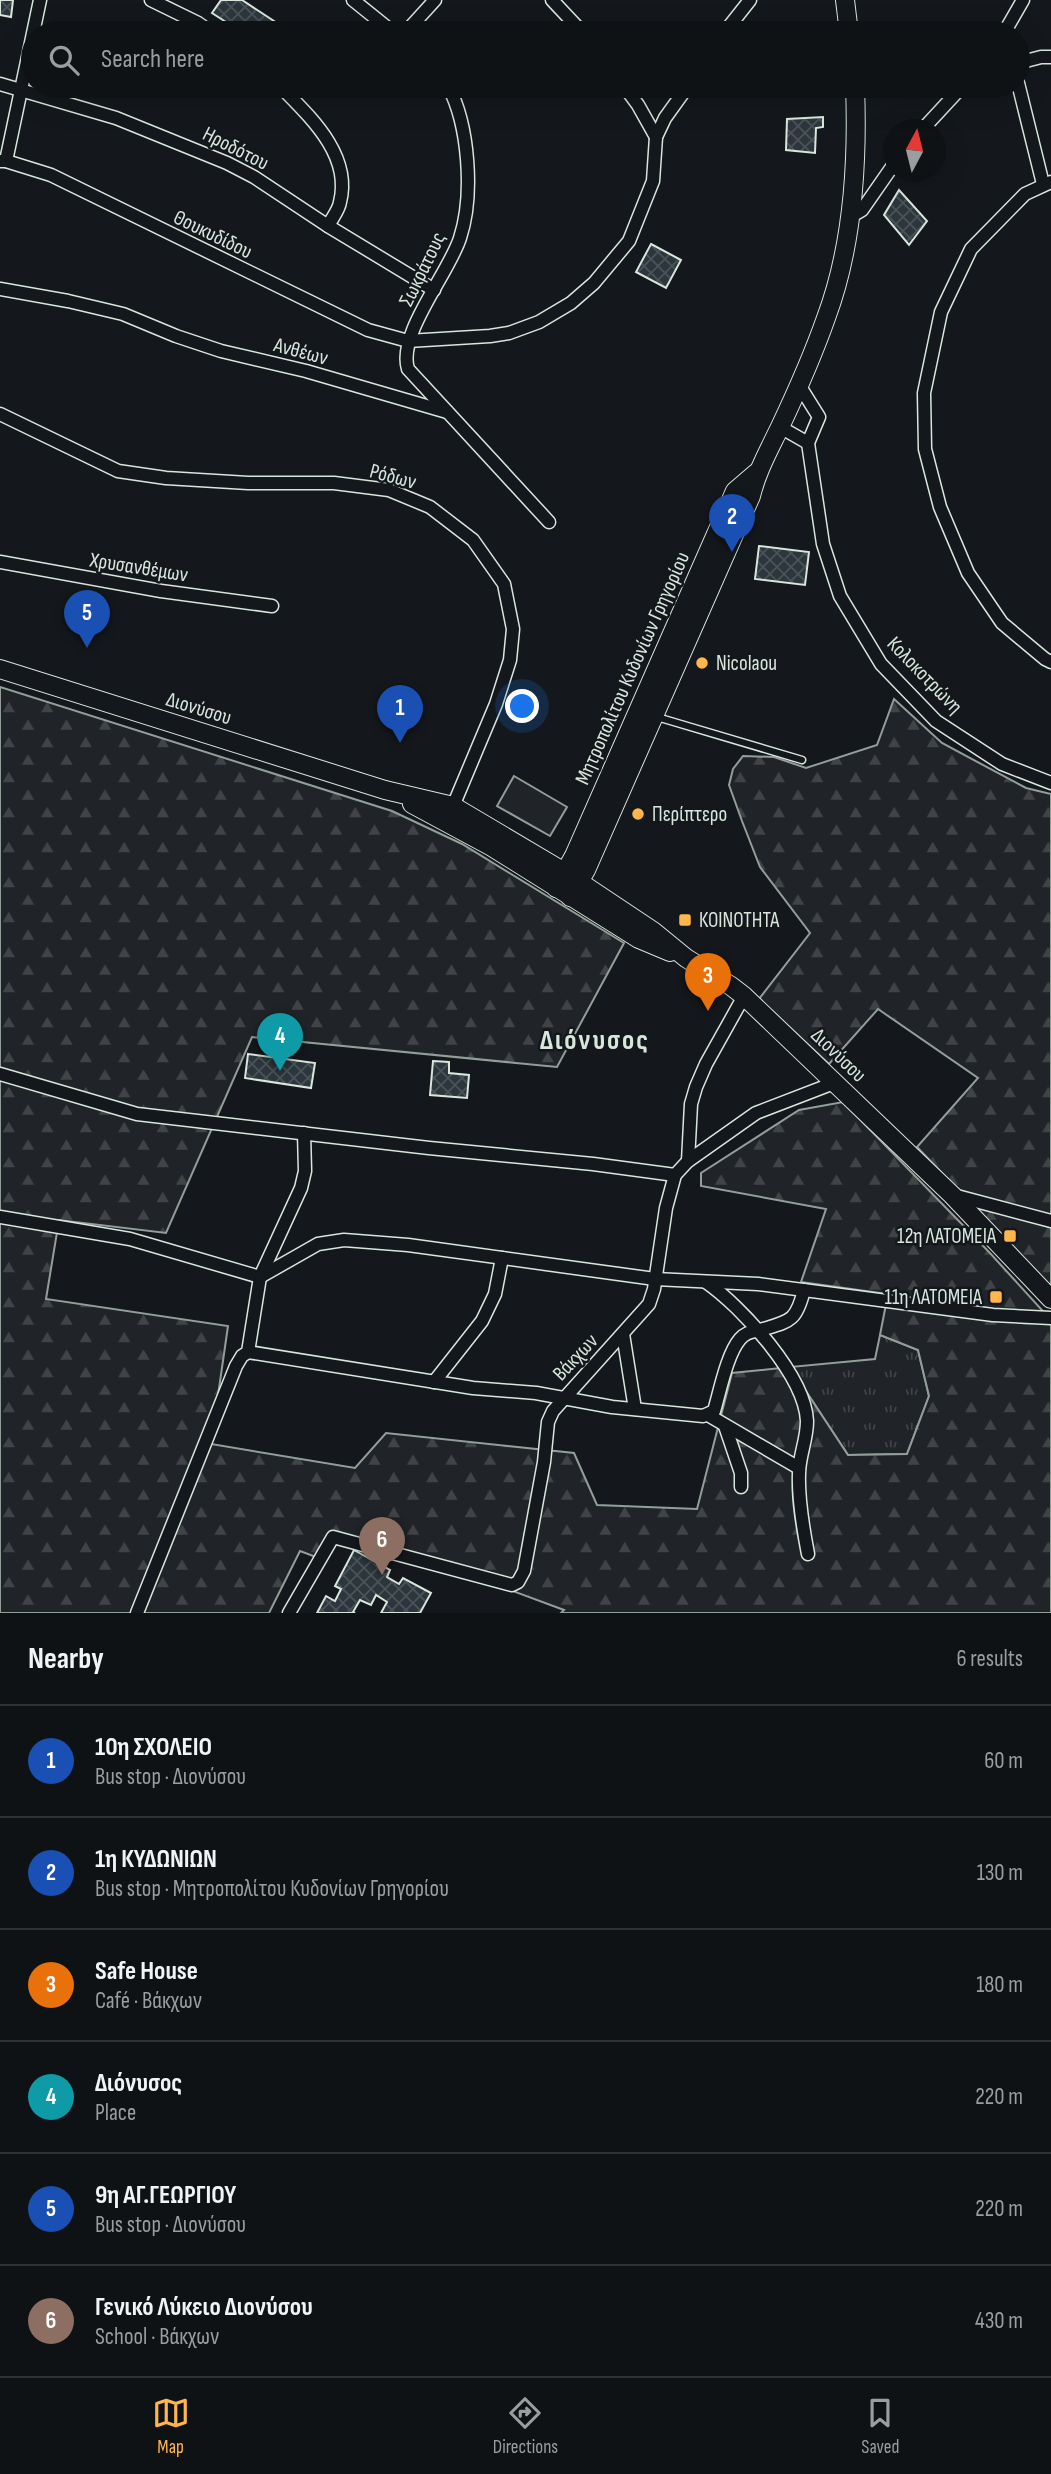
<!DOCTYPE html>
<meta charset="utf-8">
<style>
body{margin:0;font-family:"Sofia Sans Condensed",sans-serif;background:#1d2022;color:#f1f3f6}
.compass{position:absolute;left:883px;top:119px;width:63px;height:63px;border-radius:50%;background:#0f1215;box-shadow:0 7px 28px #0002;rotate:7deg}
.you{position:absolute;left:523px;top:707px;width:24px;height:24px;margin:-18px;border:5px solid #fff;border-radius:50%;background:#1a73e8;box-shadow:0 0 0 10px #1a73e833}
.badge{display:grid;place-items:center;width:46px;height:46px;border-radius:50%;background:#ffb74d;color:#fff;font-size:23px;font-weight:700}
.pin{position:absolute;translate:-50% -58px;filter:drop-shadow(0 2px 4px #0008)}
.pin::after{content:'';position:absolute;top:37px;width:24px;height:21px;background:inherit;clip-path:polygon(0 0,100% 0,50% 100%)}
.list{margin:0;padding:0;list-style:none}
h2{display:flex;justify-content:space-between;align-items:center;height:91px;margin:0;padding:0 28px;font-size:30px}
h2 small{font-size:23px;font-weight:400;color:#9b9ea0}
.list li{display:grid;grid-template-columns:46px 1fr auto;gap:21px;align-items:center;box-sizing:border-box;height:112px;padding:0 28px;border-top:2px solid #2f3234}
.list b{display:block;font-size:26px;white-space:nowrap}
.list p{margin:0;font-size:23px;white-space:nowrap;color:#9b9ea0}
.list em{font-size:23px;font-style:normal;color:#9b9ea0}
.icon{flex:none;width:38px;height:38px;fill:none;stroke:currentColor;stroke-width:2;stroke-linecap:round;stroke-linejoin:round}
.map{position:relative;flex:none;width:1051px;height:1613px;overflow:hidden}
.search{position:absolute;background:#0f1215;box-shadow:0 7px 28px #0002;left:21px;right:21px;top:21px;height:77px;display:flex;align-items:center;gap:18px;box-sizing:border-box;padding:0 24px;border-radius:38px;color:#9b9ea0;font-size:26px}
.sheet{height:763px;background:#0f1215}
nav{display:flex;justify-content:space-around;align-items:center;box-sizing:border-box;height:98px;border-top:2px solid #2f3234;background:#0f1215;font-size:19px;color:#9b9ea0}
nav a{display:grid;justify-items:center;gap:4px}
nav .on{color:#ffb74d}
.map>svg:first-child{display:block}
.grass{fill:url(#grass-tufts);stroke:#939e99;stroke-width:2}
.forest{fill:url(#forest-firs);stroke:#939e99;stroke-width:2}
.pitch{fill:#202428;stroke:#939e99;stroke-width:2}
.building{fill:url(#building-cross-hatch);stroke:#d8e6dc;stroke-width:2}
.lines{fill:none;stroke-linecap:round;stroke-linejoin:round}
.lane-casing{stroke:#d8e6dc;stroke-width:9}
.street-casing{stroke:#d8e6dc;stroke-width:15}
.secondary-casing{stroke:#d8e6dc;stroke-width:20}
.lane{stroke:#14181c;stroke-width:6}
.street{stroke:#14181c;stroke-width:12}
.secondary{stroke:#14181c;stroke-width:18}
.poi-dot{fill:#ffb74d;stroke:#14181c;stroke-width:2.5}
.labels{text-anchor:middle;stroke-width:5;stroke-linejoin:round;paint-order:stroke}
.street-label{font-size:21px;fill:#d8e6dc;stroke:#14181c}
.poi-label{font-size:21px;fill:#d8e6dc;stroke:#14181c;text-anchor:start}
.district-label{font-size:28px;font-weight:bold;letter-spacing:2px;fill:#d8e6dc;stroke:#14181c}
</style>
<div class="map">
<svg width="1051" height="1613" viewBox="0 0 1051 1613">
<defs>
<pattern id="grass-tufts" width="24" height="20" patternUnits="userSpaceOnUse" patternTransform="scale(1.75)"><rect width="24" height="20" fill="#202428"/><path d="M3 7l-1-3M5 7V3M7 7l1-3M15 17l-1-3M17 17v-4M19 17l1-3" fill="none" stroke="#404447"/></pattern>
<pattern id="forest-firs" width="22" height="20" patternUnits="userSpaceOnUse" patternTransform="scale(1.75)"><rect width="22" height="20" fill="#202428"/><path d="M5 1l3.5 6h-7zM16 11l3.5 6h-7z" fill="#404447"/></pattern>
<pattern id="building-cross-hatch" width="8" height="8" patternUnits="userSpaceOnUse" patternTransform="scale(1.75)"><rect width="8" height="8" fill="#2c363c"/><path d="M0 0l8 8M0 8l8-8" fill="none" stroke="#4a5358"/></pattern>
</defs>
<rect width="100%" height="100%" fill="#14181c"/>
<polygon class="grass" points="880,1335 918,1350 929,1396 907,1454 848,1455 790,1367 875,1359"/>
<g class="forest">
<polygon points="0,687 392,811 462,844 624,943 557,1067 252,1037 166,1233 59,1220 46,1299 228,1326 211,1444 355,1468 386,1433 574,1453 597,1505 697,1509 732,1373 790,1367 848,1455 907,1454 929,1396 918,1350 880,1335 888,1294 801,1282 826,1209 701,1186 701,1173 799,1110 843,1102 989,1252 1051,1320 1051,1613 561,1613 564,1610 494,1584 335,1540 324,1560 300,1551 269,1613 0,1613"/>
<polygon points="894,699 942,743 1026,788 1051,794 1051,1287 917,1147 978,1078 878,1009 829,1064 759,999 810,933 760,867 742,821 729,785 733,769 743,756 774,757 806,768 877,745"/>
</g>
<polygon class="pitch" points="514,776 567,807 550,836 497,806"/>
<g class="building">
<polygon points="0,0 13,0 11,17 0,15"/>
<polygon points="221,0 242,0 277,23 270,33 243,33 212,13"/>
<polygon points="823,117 823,127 816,128 815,153 786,150 787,119"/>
<polygon points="899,190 927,221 909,245 884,215"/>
<polygon points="651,244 681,260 666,288 636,272"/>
<polygon points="759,546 809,552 805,585 755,579"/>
<polygon points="248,1054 315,1063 311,1088 245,1078"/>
<polygon points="433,1061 449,1062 449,1073 469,1075 467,1098 430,1095"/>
<polygon points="354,1550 390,1570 387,1577 399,1584 403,1578 431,1593 420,1613 381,1613 387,1602 376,1595 371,1605 360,1600 353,1612 355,1613 317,1613 326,1596 335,1601 341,1589 335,1586"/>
</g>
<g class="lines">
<defs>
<polyline id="lane" points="657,717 802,760"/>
<g id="street">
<polyline points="151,0 198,23 212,33"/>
<polyline points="353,0 394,33"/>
<polyline points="552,0 583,33"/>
<polyline points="405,33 435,0"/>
<polyline points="724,33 750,0"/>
<polyline points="1004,33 1023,0"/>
<polyline points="1018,63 1041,57 1051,57"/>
<polyline points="1018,83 1043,184"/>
<polyline points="0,84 116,118 227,163 254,177 328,226 434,290"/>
<path d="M280,86C309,116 352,154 340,202C339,210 332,218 328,226"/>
<path d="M448,86C469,125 474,195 460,238C449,273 397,334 408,369L549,522"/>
<polyline points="624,86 638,105 656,137"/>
<polyline points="922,130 959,90 966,86"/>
<polyline points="0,161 6,161 51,175 368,330 408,341 490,336 509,333 539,322 571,303 594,283 629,241 653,181 656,137 665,118 688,86"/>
<polyline points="6,161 40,0"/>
<polyline points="1051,182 1025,194 971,249 941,312 924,393 925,449 940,507 968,573 1002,623 1045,659 1051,662"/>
<polyline points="850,217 862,210 894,164"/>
<polyline points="0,289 68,301 123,314 176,336 221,351 306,371 447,412"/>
<polyline points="799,385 819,417 808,443 823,544 840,596 881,664 936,721 1002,764 1051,783"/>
<polyline points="0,414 118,471 166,478 248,483 334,483 389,490 430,507 473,540 504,584 513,629 510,660 496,704 451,811"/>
<polyline points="780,427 808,443"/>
<polyline points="0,562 161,591 272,606"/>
<polyline points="0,1074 137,1114 429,1148 593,1164 675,1175"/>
<polyline points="688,1161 691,1104 696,1087 706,1064 744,996"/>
<polyline points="953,1195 1051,1221"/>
<polyline points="0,1217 130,1239 260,1277 318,1244 344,1240 408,1245 655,1279 758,1284 993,1315 1051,1318"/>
<path d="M706,1282C742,1307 805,1376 807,1421C807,1440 799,1456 799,1474C798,1500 803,1528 808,1554"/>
<polyline points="623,1334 635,1409"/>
<path d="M248,1352L473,1388L536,1393L612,1407L703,1416L714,1411C720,1391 727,1354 740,1339C746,1332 752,1332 760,1330C790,1321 796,1322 804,1290"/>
<polyline points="434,1382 482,1321 495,1294 502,1258"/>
<polyline points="708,1415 799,1468"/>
<polyline points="725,1426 741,1473 741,1487"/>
<polyline points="137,1613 236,1366 242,1356 248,1352 260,1277 301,1188 305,1171 304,1133"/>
<polyline points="289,1613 333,1537 512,1585 518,1582 524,1571 544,1462 548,1422 553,1411 649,1304 654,1289 666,1208 675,1175 688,1161 756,1113 834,1083"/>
</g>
<g id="secondary">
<polyline points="845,0 849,33"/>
<polyline points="0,669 385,790 453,806 566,873 653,931 686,958 731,986 744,996 952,1195 1051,1299"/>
<polyline points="412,804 492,847 639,939 670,952"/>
<polyline points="556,888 574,856 735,491 756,473"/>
<path d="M570,897L586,870L751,496C757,471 769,450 780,427C797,391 813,355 826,318C853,246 858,163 855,86"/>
</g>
</defs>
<use href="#lane" class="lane-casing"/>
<use href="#street" class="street-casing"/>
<use href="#secondary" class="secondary-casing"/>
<use href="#lane" class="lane"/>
<use href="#street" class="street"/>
<use href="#secondary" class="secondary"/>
</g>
<g class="poi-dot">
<circle cx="702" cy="663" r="7"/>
<circle cx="638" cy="814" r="7"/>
<rect x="678" y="913" width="14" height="14" rx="3.5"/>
<rect x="1003" y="1229" width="14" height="14" rx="3.5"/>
<rect x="989" y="1290" width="14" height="14" rx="3.5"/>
</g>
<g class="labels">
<g class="street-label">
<text transform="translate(236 148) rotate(27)" y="7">Ηροδότου</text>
<text transform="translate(213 234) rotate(26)" y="7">Θουκυδίδου</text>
<text transform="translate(422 269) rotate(-64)" y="7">Σωκράτους</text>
<text transform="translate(301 351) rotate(15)" y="7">Ανθέων</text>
<text transform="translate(393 476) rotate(15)" y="7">Ρόδων</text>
<text transform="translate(139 567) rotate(9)" y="7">Χρυσανθέμων</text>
<text transform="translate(632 668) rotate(-66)" y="7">Μητροπολίτου Κυδονίων Γρηγορίου</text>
<text transform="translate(925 675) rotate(46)" y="7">Κολοκοτρώνη</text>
<text transform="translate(199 708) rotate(17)" y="7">Διονύσου</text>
<text transform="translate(839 1055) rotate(44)" y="7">Διονύσου</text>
<text transform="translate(575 1357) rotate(-47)" y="7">Βάκχων</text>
</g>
<g class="poi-label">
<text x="716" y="670">Nicolaou</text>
<text x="652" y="821">Περίπτερο</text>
<text x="699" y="927">ΚΟΙΝΟΤΗΤΑ</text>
<text x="996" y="1243" text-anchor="end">12η ΛΑΤΟΜΕΙΑ</text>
<text x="982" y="1304" text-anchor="end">11η ΛΑΤΟΜΕΙΑ</text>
</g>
<g class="district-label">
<text x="595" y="1049">Διόνυσος</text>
</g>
</g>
</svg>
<svg class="compass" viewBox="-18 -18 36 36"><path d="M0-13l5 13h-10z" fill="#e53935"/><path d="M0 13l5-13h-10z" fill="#9b9ea0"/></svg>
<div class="you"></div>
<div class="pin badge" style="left:400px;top:743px;background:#1a4fb4">1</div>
<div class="pin badge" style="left:732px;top:552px;background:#1a4fb4">2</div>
<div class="pin badge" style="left:708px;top:1011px;background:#e8710a">3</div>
<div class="pin badge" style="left:280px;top:1071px;background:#0f9aa8">4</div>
<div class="pin badge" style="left:87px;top:648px;background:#1a4fb4">5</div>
<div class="pin badge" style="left:382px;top:1575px;background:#8d6e63">6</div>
<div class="search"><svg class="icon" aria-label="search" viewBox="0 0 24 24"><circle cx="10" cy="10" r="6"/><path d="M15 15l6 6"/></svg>Search here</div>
</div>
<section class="sheet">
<h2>Nearby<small>6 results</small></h2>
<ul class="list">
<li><span class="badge" style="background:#1a4fb4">1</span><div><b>10η ΣΧΟΛΕΙΟ</b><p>Bus stop · Διονύσου</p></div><em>60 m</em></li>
<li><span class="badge" style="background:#1a4fb4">2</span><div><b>1η ΚΥΔΩΝΙΩΝ</b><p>Bus stop · Μητροπολίτου Κυδονίων Γρηγορίου</p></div><em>130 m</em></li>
<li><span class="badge" style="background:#e8710a">3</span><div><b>Safe House</b><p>Café · Βάκχων</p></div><em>180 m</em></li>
<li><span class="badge" style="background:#0f9aa8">4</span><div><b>Διόνυσος</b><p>Place</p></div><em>220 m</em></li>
<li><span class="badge" style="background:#1a4fb4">5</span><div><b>9η ΑΓ.ΓΕΩΡΓΙΟΥ</b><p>Bus stop · Διονύσου</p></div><em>220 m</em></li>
<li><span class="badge" style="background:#8d6e63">6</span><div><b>Γενικό Λύκειο Διονύσου</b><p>School · Βάκχων</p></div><em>430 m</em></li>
</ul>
</section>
<nav>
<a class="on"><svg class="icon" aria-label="map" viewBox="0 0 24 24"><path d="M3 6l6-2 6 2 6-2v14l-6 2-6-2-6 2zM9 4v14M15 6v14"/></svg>Map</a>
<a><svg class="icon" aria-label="directions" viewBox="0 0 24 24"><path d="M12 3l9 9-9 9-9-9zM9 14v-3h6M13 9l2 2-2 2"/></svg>Directions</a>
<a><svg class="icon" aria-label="saved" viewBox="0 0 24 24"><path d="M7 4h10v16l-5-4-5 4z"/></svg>Saved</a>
</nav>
